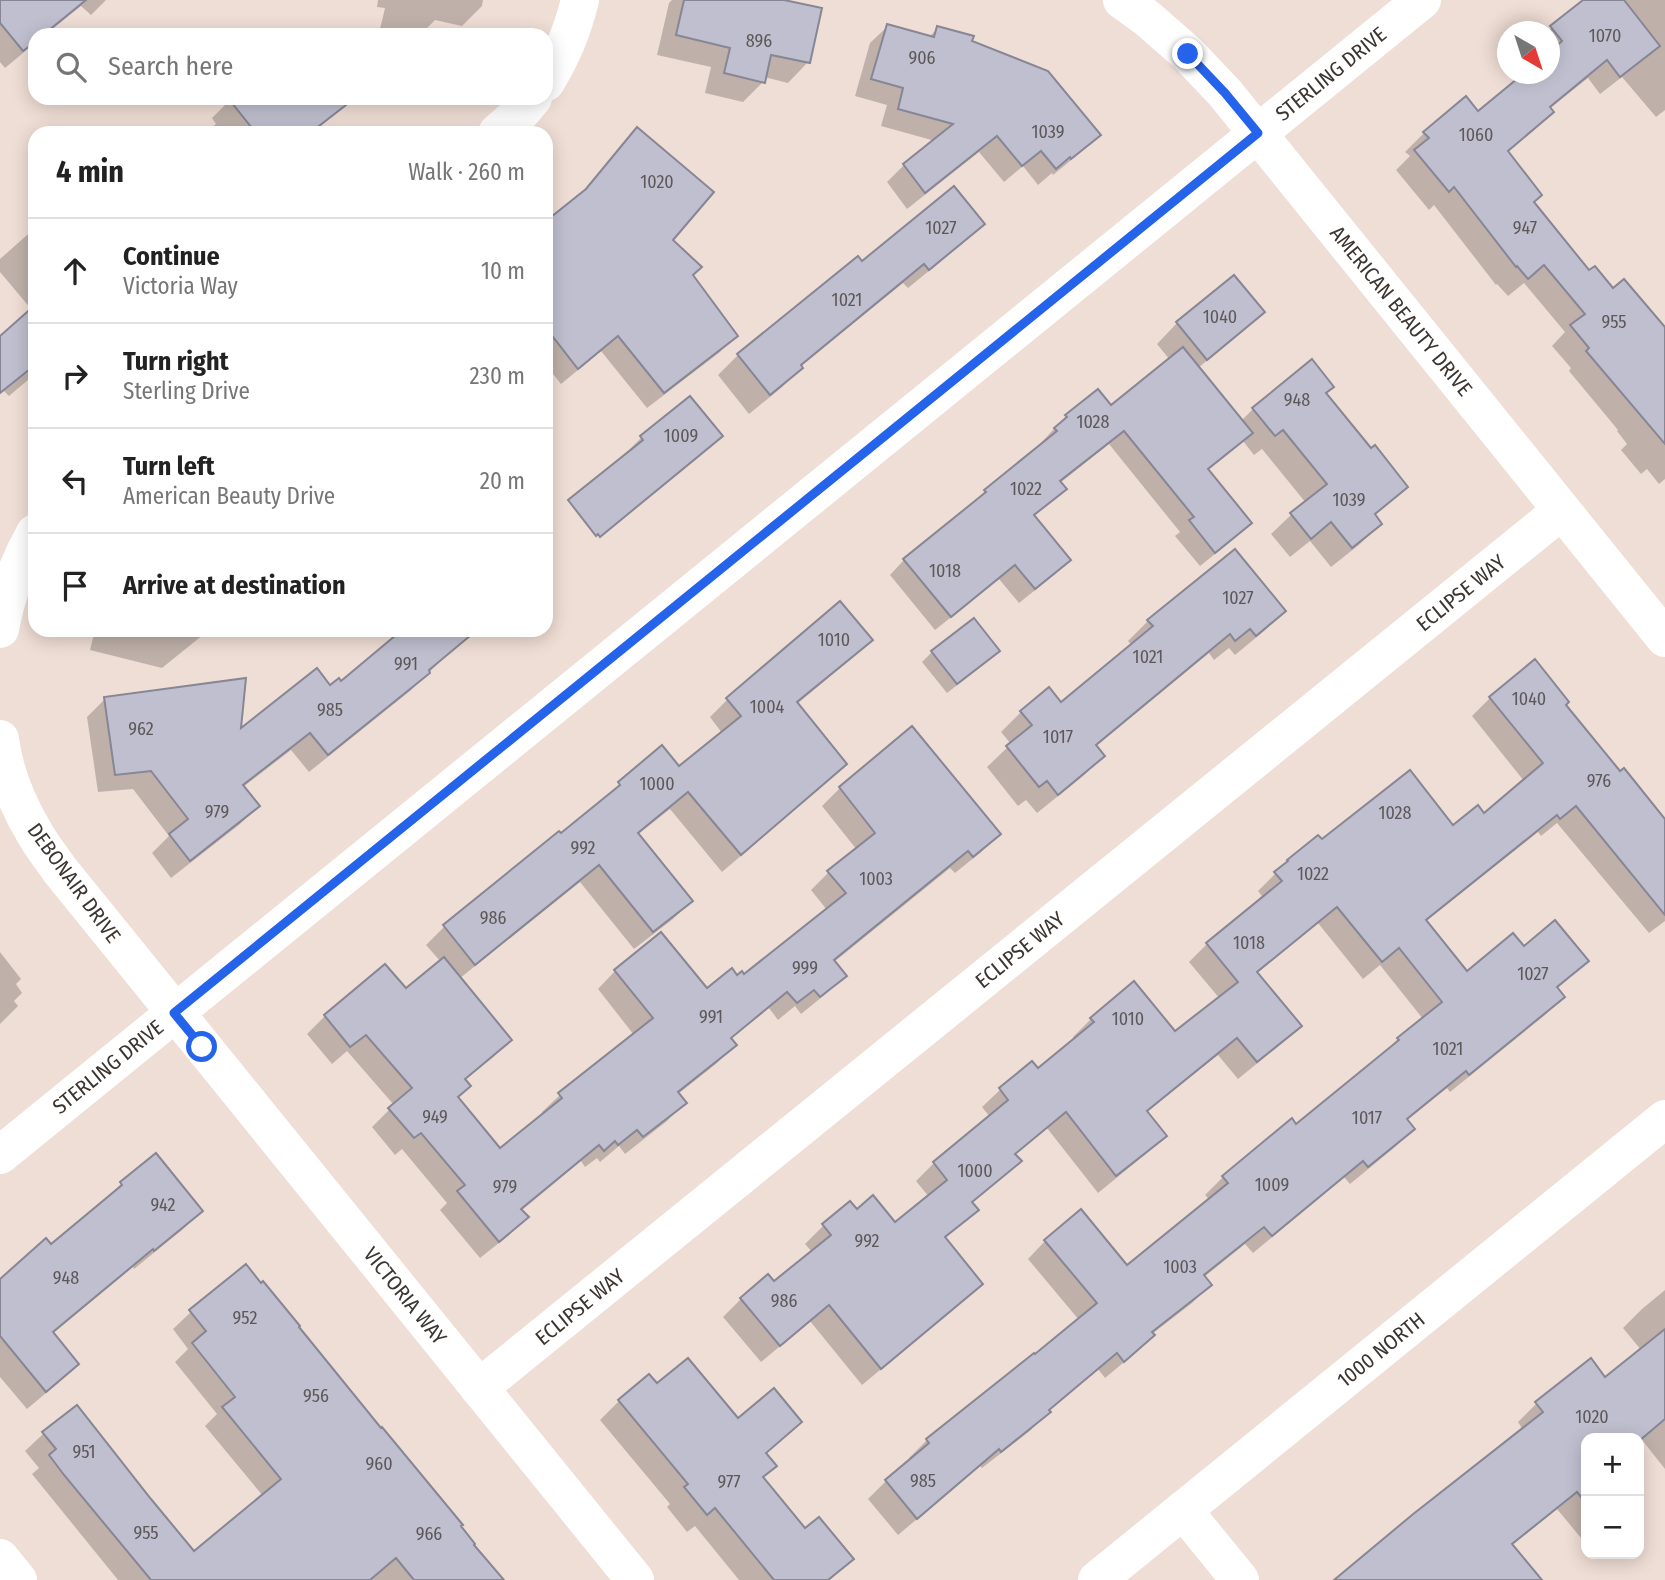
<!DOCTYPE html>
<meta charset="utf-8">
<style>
body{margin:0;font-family:"Fira Sans Condensed",sans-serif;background:#f2f2f2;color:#222}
.controls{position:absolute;right:21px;bottom:21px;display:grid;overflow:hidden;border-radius:14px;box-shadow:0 4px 18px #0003}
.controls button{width:63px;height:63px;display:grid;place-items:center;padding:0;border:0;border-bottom:2px solid #e0e0e0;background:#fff;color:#222;font:35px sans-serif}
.compass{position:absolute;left:1497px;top:21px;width:63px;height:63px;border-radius:50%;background:#fff;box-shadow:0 4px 18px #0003;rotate:141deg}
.stop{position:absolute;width:21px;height:21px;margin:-16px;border:5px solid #2563eb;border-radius:50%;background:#fff}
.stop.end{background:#2563eb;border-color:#fff;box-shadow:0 2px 7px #0008}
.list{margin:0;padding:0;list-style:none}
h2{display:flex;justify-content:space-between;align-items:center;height:91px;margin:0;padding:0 28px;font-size:30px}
h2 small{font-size:23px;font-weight:400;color:#767676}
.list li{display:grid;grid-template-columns:46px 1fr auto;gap:21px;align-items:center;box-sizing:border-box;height:105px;padding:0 28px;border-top:2px solid #e0e0e0}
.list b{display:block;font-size:26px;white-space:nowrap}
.list p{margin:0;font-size:23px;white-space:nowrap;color:#767676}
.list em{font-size:23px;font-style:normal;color:#767676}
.icon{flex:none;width:38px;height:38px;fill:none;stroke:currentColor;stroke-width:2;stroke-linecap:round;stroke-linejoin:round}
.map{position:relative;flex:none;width:1665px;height:1580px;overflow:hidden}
.search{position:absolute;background:#fff;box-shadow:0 4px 18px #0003;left:28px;top:28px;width:525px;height:77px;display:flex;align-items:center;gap:18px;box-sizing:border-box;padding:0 24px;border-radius:21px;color:#767676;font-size:26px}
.panel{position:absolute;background:#fff;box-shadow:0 4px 18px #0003;left:28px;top:126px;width:525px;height:511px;border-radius:21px}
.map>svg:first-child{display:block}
.shadow{fill:#0003}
.building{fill:#c0bfcf;stroke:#868695;stroke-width:2}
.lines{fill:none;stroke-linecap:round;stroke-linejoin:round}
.minor{stroke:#fff;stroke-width:38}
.tertiary{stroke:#fff;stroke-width:38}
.route{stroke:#2563eb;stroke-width:9}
.labels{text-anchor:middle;stroke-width:7;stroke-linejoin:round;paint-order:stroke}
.number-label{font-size:18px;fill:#5d5859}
.street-label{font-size:21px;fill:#3c3632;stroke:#fff}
</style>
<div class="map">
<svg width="1665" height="1580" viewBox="0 0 1665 1580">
<rect width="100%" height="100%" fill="#efded5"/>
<g class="shadow">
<polygon points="11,0 106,0 91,15 81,6 45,35 35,35 35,43 5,68 0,62 0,9"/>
<polygon points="378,0 483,0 482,6 462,26 435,20 420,35 404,35 380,29 385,8 377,7"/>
<polygon points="672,0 776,0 808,62 788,83 764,77 763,82 743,102 705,93 711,67 657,55 669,3"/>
<polygon points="1586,0 1665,0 1665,110 1656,117 1622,77 1600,94 1588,78 1549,109 1552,112 1533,131 1507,152 1532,203 1589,273 1665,345 1665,479 1659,484 1647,469 1641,474 1621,450 1627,444 1617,431 1618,430 1569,371 1571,368 1552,346 1565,332 1524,283 1508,296 1497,284 1496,285 1434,205 1429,210 1396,170 1410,156 1405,152 1424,133 1478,113 1526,74 1550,74 1550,32 1547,32"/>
<polygon points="888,26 928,38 938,28 970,42 1099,134 1081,152 1053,175 1052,173 1038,185 1023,166 1004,182 979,152 907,209 887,182 904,165 935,141 881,126 887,105 855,96 870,43"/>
<polygon points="232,98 333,98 341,107 313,133 205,133 216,124 212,118"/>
<polygon points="637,130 671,241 691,276 736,335 720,352 647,408 601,351 561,384 546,365 546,223 578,197 621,146"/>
<polygon points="983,224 962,244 908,288 903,283 800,367 801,368 781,388 749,414 718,375 738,355 858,258 861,263"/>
<polygon points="35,228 35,374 9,396 4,391 0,394 0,338 32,310 0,272 0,259"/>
<polygon points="1234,277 1262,312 1242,332 1198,368 1241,421 1253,409 1325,394 1371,451 1406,487 1374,516 1380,524 1360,544 1331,567 1310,541 1290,557 1271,534 1292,514 1306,503 1262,449 1254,455 1243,441 1207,471 1249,523 1235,538 1200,566 1175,536 1180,532 1109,444 1060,483 1064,489 1033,517 1069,560 1054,575 1019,603 999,579 935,630 890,575 904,560 971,506 985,491 1042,445 1040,444 1066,416 1098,392 1111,408 1170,360 1157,344 1177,323"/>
<polygon points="690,399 720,436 700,456 646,500 619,465 621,458 641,438"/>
<polygon points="1235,551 1284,611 1264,631 1235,655 1229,648 1214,660 1209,653 1095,747 1103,756 1083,776 1037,813 1026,800 1018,806 987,767 1011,744 1001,732 1021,712 1061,705 1132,646 1128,641 1148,621"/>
<polygon points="95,630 209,630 162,668 90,650"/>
<polygon points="405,630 444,630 457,645 410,691 309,772 291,750 243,787 258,806 240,824 171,878 152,853 169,836 133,789 98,792 87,717 105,699 239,732 330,687 341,684"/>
<polygon points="870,640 852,658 797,704 845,764 827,782 722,872 670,809 637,835 691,901 673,919 634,949 580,882 459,979 510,1040 492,1058 464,1081 456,1098 499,1150 544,1115 542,1112 560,1095 634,1035 598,989 615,971 707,991 737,977 744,976 827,910 811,890 829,872 857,850 822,806 840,788 999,834 981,852 955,873 950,868 834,962 845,976 827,993 801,1014 795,1006 778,1020 769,1008 730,1039 734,1045 717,1063 678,1094 684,1103 667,1121 625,1154 619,1146 600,1162 597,1158 585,1167 581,1161 521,1211 526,1217 509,1235 480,1258 440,1210 447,1203 402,1149 395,1155 372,1127 394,1105 347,1051 332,1064 307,1034 325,1016 385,966 405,991 441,962 426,945 444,927 559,834 561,836 679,768 722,733 710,717 728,699"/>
<polygon points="998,651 988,661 947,693 922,662 932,652"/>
<polygon points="1534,662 1564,705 1665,830 1665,921 1649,933 1557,823 1541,836 1538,832 1425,922 1467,974 1523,948 1587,961 1557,989 1563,997 1545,1015 1450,1092 1447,1088 1406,1121 1413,1129 1395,1147 1350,1184 1344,1177 1253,1253 1245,1244 1204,1277 1210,1285 1192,1303 1152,1334 1153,1335 1135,1353 1105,1378 1098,1369 1048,1411 1031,1430 982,1468 980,1466 898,1535 868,1499 886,1481 911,1460 909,1458 927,1440 1079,1320 1028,1259 1045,1241 1126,1268 1210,1200 1205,1195 1223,1177 1296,1126 1380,1057 1398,1039 1423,1019 1380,965 1363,979 1318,923 1256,974 1299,1026 1281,1044 1238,1079 1218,1055 1146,1112 1165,1135 1147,1153 1098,1193 1047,1128 1014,1155 1019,1161 1001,1179 971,1204 976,1210 944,1239 980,1284 962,1302 862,1385 810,1321 761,1362 723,1317 741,1299 768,1276 774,1283 812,1252 805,1244 823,1226 850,1203 856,1211 895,1225 929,1197 916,1181 934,1163 990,1117 982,1107 1000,1090 1032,1064 1037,1070 1076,1040 1073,1037 1091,1019 1174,1034 1220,999 1189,962 1207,944 1264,899 1258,891 1288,861 1322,842 1453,827 1484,815 1524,781 1472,716 1490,698"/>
<polygon points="0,952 21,979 16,984 22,993 14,1001 18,1006 0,1024"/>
<polygon points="122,1183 201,1211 182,1230 134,1269 133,1267 52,1334 77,1364 58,1383 27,1409 0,1377 0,1289 103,1202"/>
<polygon points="1665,1290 1665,1469 1642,1440 1639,1442 1639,1438 1586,1438 1586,1544 1557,1509 1511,1546 1540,1580 1338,1580 1523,1430 1518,1422 1536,1404 1590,1361 1605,1379 1641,1350 1623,1328 1642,1309"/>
<polygon points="191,1312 459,1526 502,1580 118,1580 32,1474 39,1468 25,1451 43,1434 77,1407 194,1553 263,1496 205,1426 217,1414 175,1362 188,1349 173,1329"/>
<polygon points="657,1386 738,1420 800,1422 765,1454 775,1466 762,1478 805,1531 852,1559 830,1580 739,1580 695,1526 687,1532 667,1507 670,1504 600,1420 619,1401"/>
<polygon points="1639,1501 1644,1507 1639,1513"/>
</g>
<g class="building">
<polygon points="0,0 86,0 43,35 35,35 35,42 23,51 0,23"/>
<polygon points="684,0 784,0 822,8 810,63 771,55 765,83 724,73 730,48 676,35"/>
<polygon points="1583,0 1624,0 1660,46 1620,77 1607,60 1550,107 1554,112 1508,151 1542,195 1534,202 1589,270 1595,266 1613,288 1624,279 1665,327 1665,444 1586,351 1589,348 1570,325 1585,314 1544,265 1528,279 1517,266 1516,267 1454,187 1449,192 1414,150 1429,138 1423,132 1466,96 1478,111 1523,74 1550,74 1550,52 1562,41 1550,26"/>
<polygon points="887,24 934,37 937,26 974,36 972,41 1048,71 1101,135 1071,159 1070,157 1056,169 1041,151 1022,166 997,136 925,193 903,164 953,124 898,109 903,88 871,79"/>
<polygon points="228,98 355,98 310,133 256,133"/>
<polygon points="637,127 714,192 673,240 702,267 693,275 738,336 664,393 618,336 578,369 546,328 546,221 586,189"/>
<polygon points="954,186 985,224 929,270 924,264 801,365 803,368 770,395 737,354 858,256 862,261"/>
<polygon points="1234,275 1265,312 1207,360 1176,322"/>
<polygon points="35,305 35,365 0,393 0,336"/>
<polygon points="1183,347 1253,433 1208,469 1252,523 1215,553 1189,520 1194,517 1124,431 1060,481 1067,489 1034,515 1071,560 1035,589 1015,565 951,617 903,559 986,492 984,490 1057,431 1054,428 1067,417 1065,415 1098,389 1111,405"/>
<polygon points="1312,359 1334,387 1326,393 1371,448 1375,445 1408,487 1375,514 1382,524 1352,548 1331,522 1311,539 1290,513 1327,484 1283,430 1275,436 1252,408"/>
<polygon points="690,396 723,436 600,537 598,534 596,536 568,500 643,440 640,436"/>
<polygon points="1235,549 1286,611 1256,636 1250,629 1235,641 1230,634 1096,745 1105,756 1058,795 1047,781 1039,787 1006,746 1032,725 1020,711 1049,687 1061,702 1153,626 1147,620"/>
<polygon points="840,601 873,640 797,702 847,764 741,855 688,792 638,833 693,901 653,932 599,865 475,965 443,925 559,831 561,833 620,785 618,782 662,745 679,766 741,716 726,698"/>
<polygon points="974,618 1000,651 957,684 931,651"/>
<polygon points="402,630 477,630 429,670 430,673 328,755 310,733 243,785 260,806 190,861 169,834 188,819 151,771 115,775 104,697 246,678 241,728 317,668 330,685 339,678 341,681"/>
<polygon points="1535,659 1569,702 1566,705 1620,771 1624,768 1665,819 1665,915 1576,806 1560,819 1557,815 1426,920 1467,971 1513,933 1524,946 1555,920 1589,961 1557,987 1565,997 1469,1075 1466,1071 1407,1119 1415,1129 1368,1167 1363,1161 1272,1236 1264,1227 1204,1275 1212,1285 1152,1332 1155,1335 1124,1362 1117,1353 1049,1410 1051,1412 1001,1452 999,1449 917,1519 885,1480 929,1443 926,1439 1034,1353 1035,1354 1097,1303 1044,1240 1081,1209 1127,1265 1228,1183 1222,1176 1292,1118 1296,1124 1399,1040 1397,1038 1442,1002 1399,948 1382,962 1337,907 1257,972 1302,1026 1257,1062 1237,1038 1147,1111 1167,1136 1116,1176 1066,1112 1015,1154 1022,1161 972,1202 979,1210 945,1237 983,1284 881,1369 829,1305 780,1346 740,1298 768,1274 774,1281 831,1235 822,1224 850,1201 857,1209 873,1195 895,1222 947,1180 933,1162 1008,1100 999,1088 1032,1061 1038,1068 1094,1022 1090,1018 1134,981 1175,1031 1238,982 1206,943 1282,881 1274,872 1288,861 1287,860 1318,835 1322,839 1410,770 1453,825 1478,805 1484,813 1543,763 1489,697"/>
<polygon points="912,726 1001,834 973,857 968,851 834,960 847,976 820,997 814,990 797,1003 787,992 731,1038 737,1045 678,1092 687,1103 643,1137 637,1130 618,1145 615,1141 604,1151 599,1145 521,1209 529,1217 499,1242 457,1191 465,1185 421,1133 414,1138 388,1108 412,1088 366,1035 350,1047 324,1015 385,964 406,988 444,957 512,1040 465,1079 471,1086 458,1097 500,1148 562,1098 558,1093 653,1018 614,970 661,932 707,988 732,968 737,975 742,971 744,974 846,893 827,871 875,833 839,787"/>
<polygon points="156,1153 203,1211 154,1251 153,1249 53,1332 79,1364 46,1392 0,1336 0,1279 46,1238 51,1244 122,1185 120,1182"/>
<polygon points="246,1264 261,1283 263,1281 300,1326 299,1327 381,1428 382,1427 463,1525 461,1526 475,1544 474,1545 504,1580 414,1580 396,1558 370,1580 151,1580 64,1475 49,1455 56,1449 42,1432 77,1405 151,1499 194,1551 281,1479 222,1407 235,1397 192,1343 206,1331 189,1310"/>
<polygon points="1665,1329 1665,1419 1639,1441 1639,1438 1586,1438 1586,1503 1577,1492 1512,1544 1542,1580 1334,1580 1412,1515 1543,1412 1535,1402 1591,1358 1605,1377"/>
<polygon points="688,1358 738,1418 774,1388 802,1422 766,1453 777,1466 763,1477 805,1528 819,1517 854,1559 828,1580 774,1580 715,1508 707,1515 684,1487 688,1484 618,1400 649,1374 657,1383"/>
</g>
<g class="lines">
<g class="minor">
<polyline points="1122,0 1148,19 1188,54 1225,93 1665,638"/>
<path d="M546,82C563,53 572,32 580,0"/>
<polyline points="497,133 522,111 533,98"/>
<path d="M0,629C6,594 18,564 35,533"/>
<path d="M0,739C4,771 18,805 34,832C41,845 51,857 59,869L635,1580"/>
<polyline points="0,1155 1422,0"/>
<polyline points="479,1388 1561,511"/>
<polyline points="1183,1510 1240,1580"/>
<polyline points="0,1558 18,1580"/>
</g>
<polyline class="tertiary" points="1097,1580 1665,1119"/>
</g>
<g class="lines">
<polyline class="route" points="202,1047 174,1013 1258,133 1225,93 1188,54"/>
</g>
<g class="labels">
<g class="number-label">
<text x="1605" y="42">1070</text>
<text x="759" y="47">896</text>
<text x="922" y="64">906</text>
<text x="1048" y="138">1039</text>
<text x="1476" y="141">1060</text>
<text x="657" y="188">1020</text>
<text x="941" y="234">1027</text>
<text x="1525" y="234">947</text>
<text x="847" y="306">1021</text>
<text x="1220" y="323">1040</text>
<text x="1614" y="328">955</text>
<text x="1297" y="406">948</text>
<text x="1093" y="428">1028</text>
<text x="681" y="442">1009</text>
<text x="1026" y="495">1022</text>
<text x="1349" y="506">1039</text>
<text x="945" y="577">1018</text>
<text x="1238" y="604">1027</text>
<text x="834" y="646">1010</text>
<text x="1148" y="663">1021</text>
<text x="406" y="670">991</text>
<text x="1529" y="705">1040</text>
<text x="767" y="713">1004</text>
<text x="330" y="716">985</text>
<text x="141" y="735">962</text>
<text x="1058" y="743">1017</text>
<text x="1599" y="787">976</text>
<text x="657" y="790">1000</text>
<text x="217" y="818">979</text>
<text x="1395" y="819">1028</text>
<text x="583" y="854">992</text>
<text x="1313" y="880">1022</text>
<text x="876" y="885">1003</text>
<text x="493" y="924">986</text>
<text x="1249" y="949">1018</text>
<text x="805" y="974">999</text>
<text x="1533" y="980">1027</text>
<text x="711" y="1023">991</text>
<text x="1128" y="1025">1010</text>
<text x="1448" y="1055">1021</text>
<text x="435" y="1123">949</text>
<text x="1367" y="1124">1017</text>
<text x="975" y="1177">1000</text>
<text x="1272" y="1191">1009</text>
<text x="505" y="1193">979</text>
<text x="163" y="1211">942</text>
<text x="867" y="1247">992</text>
<text x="1180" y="1273">1003</text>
<text x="66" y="1284">948</text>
<text x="784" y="1307">986</text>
<text x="245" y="1324">952</text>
<text x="316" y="1402">956</text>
<text x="1592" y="1423">1020</text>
<text x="84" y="1458">951</text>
<text x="379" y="1470">960</text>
<text x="923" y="1487">985</text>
<text x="729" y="1488">977</text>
<text x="146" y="1539">955</text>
<text x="429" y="1540">966</text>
</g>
<g class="street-label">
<text transform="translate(1331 74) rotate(-39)" y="7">STERLING DRIVE</text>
<text transform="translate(1401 311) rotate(51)" y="7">AMERICAN BEAUTY DRIVE</text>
<text transform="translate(1461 593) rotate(-39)" y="7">ECLIPSE WAY</text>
<text transform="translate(74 883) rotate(54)" y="7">DEBONAIR DRIVE</text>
<text transform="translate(1020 950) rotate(-39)" y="7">ECLIPSE WAY</text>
<text transform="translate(108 1067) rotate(-39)" y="7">STERLING DRIVE</text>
<text transform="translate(405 1296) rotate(51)" y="7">VICTORIA WAY</text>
<text transform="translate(580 1307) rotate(-39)" y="7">ECLIPSE WAY</text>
<text transform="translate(1381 1350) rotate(-39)" y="7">1000 NORTH</text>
</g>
</g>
</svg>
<div class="controls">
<button>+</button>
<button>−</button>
</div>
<svg class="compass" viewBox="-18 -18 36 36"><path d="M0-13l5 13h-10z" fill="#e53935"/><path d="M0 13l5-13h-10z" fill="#767676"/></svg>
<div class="stop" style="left:202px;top:1047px"></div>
<div class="stop end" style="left:1188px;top:54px"></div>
<div class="search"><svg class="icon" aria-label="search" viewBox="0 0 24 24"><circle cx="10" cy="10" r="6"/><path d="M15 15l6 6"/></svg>Search here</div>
<section class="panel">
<h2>4 min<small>Walk · 260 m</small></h2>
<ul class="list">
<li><svg class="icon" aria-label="ahead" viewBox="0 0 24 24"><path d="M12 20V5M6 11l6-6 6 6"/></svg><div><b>Continue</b><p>Victoria Way</p></div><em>10 m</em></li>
<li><svg class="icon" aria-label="right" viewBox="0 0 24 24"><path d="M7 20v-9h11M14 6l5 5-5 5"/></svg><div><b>Turn right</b><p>Sterling Drive</p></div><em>230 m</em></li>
<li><svg class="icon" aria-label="left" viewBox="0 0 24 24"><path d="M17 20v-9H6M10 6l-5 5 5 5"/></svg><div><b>Turn left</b><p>American Beauty Drive</p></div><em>20 m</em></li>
<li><svg class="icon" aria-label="arrive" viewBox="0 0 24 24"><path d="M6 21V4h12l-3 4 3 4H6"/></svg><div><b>Arrive at destination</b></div></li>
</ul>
</section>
</div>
